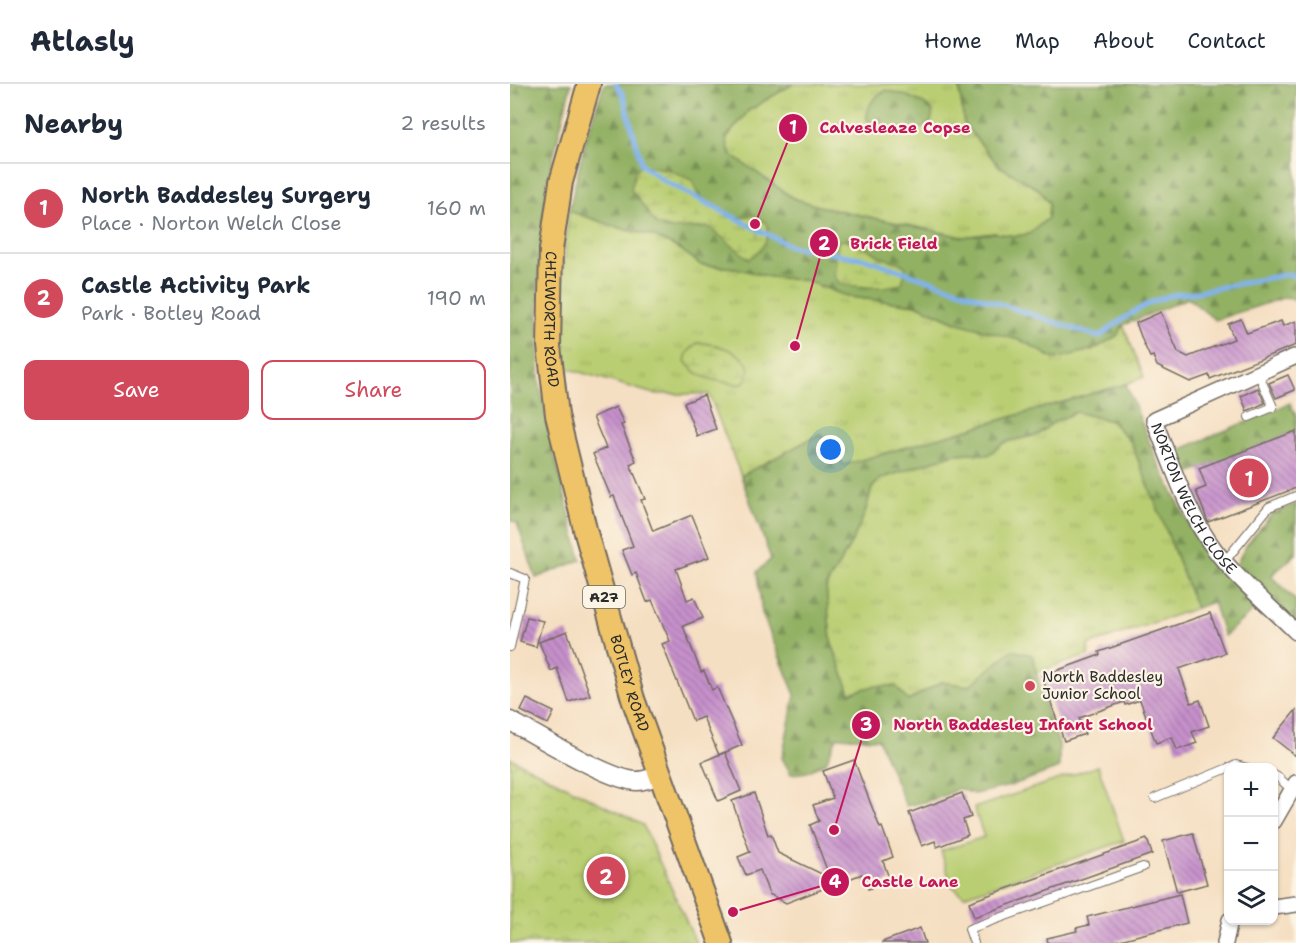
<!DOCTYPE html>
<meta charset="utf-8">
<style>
body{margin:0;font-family:"Shantell Sans",sans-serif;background:#f6f6f7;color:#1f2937}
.controls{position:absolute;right:18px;bottom:18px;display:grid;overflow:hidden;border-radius:12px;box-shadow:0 2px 4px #0004}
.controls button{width:54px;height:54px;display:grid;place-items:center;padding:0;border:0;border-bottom:2px solid #e0e1e3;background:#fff;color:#1f2937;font:30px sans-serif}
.you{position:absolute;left:321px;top:366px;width:21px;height:21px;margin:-15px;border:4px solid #fff;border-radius:50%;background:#1a73e8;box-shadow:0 0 0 9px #1a73e833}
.badge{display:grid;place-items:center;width:39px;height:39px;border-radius:50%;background:#d1495b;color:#fff;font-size:20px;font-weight:700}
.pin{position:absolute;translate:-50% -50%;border:3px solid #fff;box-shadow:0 2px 6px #0006}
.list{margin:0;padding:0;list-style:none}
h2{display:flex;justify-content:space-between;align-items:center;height:78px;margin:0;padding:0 24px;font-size:26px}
h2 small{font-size:20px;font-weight:400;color:#747a83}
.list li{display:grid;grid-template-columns:39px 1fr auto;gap:18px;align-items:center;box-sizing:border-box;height:90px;padding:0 24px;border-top:2px solid #e0e1e3}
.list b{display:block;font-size:22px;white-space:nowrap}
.list p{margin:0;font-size:20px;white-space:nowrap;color:#747a83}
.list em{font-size:20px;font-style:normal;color:#747a83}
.actions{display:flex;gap:12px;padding:18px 24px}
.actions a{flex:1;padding:14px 0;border:2px solid #d1495b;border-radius:12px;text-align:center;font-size:21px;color:#d1495b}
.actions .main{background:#d1495b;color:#fff}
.icon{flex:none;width:33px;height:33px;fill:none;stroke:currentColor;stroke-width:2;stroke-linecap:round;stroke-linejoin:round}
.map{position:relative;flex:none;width:786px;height:859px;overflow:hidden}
header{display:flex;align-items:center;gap:36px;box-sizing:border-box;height:84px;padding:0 30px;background:#fff;border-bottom:2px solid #e0e1e3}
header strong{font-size:28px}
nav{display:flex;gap:33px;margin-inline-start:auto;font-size:21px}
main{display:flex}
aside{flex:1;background:#fff}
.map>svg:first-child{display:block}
.grass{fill:url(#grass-tufts);stroke:#727c4e;stroke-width:1.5}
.forest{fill:url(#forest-firs);stroke:#5e6e48;stroke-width:1.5}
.wetland{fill:url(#wetland-marsh);stroke:#727c4e;stroke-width:1.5}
.park{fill:url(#park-crowns);stroke:#727c4e;stroke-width:1.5}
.garden{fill:#b9ce72;stroke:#727c4e;stroke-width:1.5}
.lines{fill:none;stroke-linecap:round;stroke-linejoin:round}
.stream{stroke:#81b3ed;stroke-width:5}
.building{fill:url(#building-back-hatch)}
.service-casing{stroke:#726a60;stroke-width:10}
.minor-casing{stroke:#726a60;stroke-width:18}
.tertiary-casing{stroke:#726a60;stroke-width:21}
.primary-casing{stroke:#726a60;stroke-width:26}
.service{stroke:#fff;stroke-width:8}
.minor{stroke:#fff;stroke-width:15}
.tertiary{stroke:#fff;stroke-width:18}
.primary{stroke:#efc469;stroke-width:22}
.poi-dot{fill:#d1495b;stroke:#fcf5e5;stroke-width:2}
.labels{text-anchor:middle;stroke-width:4.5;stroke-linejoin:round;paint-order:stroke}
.shield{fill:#fcf5e5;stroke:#6a6863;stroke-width:1.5}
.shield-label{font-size:14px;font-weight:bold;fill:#2b2b2b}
.street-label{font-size:15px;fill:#2b2b2b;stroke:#fcf5e5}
.poi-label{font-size:15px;fill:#2b2b2b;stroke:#fcf5e5;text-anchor:start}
.leader{fill:none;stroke:#c2185b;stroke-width:2}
.callout-dot{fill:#c2185b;stroke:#fcf5e5;stroke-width:2}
.mark-label{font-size:18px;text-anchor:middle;font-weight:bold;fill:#fff}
.callout-label{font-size:16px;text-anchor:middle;font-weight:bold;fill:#c2185b;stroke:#fcf5e5;stroke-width:4.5;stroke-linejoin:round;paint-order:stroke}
</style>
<header>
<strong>Atlasly</strong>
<nav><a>Home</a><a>Map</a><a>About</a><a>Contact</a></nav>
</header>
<main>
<aside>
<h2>Nearby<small>2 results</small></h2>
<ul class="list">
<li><span class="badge">1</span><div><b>North Baddesley Surgery</b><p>Place · Norton Welch Close</p></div><em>160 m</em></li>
<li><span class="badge">2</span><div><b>Castle Activity Park</b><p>Park · Botley Road</p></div><em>190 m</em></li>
</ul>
<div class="actions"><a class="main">Save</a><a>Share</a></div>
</aside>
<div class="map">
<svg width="786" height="859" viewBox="0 0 786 859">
<defs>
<pattern id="grass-tufts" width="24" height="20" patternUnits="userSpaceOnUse" patternTransform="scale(1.5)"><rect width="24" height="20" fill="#b9ce72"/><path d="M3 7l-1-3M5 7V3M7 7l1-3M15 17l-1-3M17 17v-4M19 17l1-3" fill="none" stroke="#9fb163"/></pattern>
<pattern id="forest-firs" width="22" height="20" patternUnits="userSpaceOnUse" patternTransform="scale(1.5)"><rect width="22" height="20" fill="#92b164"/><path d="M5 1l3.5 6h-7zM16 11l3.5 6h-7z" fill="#779053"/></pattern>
<pattern id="wetland-marsh" width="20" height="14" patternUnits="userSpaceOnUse" patternTransform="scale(1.5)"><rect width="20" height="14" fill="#b9ce72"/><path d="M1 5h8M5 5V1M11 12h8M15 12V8" fill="none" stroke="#9fb163"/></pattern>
<pattern id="park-crowns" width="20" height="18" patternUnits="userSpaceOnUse" patternTransform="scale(1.5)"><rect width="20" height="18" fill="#b9ce72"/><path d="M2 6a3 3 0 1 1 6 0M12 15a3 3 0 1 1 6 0" fill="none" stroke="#9fb163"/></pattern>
<pattern id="building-back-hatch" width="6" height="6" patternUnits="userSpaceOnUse" patternTransform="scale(1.5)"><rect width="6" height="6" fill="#c791cc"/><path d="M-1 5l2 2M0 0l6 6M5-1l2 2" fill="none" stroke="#a277a6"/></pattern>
</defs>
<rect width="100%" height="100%" fill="#fcf5e5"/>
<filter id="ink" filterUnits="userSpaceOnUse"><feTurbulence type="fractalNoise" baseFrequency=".0167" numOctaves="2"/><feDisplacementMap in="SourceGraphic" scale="12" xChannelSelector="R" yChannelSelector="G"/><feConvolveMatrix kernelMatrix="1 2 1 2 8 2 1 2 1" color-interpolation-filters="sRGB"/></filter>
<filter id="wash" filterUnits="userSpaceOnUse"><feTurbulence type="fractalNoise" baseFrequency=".008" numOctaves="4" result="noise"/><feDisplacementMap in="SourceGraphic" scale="24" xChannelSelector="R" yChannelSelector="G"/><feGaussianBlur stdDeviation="1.35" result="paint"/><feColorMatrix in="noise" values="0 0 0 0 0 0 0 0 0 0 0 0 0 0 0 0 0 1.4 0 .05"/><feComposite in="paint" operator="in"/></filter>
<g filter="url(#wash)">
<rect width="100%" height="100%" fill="#f5dfc2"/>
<g class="grass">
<polygon points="283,0 449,0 454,40 489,82 530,106 539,119 538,134 519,150 506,152 484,149 453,153 308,122 283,114 220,70 216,54 239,26"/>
<polygon points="59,127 116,146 141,151 170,165 191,181 226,184 260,193 295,196 339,213 408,221 449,239 512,256 544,275 607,252 613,241 634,293 616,300 334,381 310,350 231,392 199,310 144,310 49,282 49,231"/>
<polygon points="566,328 601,337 621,358 657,448 686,524 578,561 579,571 527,588 522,571 502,567 459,602 431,598 398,617 364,602 340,609 321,557 316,502 342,458 355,429 362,404 370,395 444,370 461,369 478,371 495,358 527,351 544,338"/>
</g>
<g class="forest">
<polygon points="0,0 61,0 37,98 28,205 29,297 43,365 71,476 26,494 7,439 0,436"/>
<polygon points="94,0 283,0 239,26 216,54 220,70 283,114 308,122 453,153 484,149 506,152 519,150 538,134 539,119 530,106 489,82 454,40 449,0 786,0 786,216 776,213 705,236 678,214 613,241 607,252 585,265 545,275 512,257 449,239 408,221 339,213 295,196 260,193 226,184 191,181 170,165 141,151 116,146 59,127 76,54"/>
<path d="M375,6C394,10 409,15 423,27L421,38L412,44L384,45L368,44L357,36C356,21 364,14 375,6Z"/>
<path d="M616,300L647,377L691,463L746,524L714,552L703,518L686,524L657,448L621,358L601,337L566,328L544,338L527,351L495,358L478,371L461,369L444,370L370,395L362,404L355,429L342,458L316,502L321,557L340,609L364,602H386L398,617L431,598L459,602L502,566L522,571L537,629L549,660V684L500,702L464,710L448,704C433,715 414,718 396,722L368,655L327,653L316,678L297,688L281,690L272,674L285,611L252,529L247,488L261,475L231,392L310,350L334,381Z"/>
<polygon points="780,319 786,332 786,347 676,390 665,368"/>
<polygon points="786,420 786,470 761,492 786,517 786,540 726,481 736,462 762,430"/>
</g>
<g class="wetland">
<path d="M132,81L160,86L183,97L190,115L227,134L244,131L257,140C260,158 252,165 239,175L199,143L163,145L147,141L121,105L125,87Z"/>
<path d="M333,156L357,164L373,174L388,178L396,183L392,200C371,205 350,204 329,199L324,191L328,158Z"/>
<path d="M187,259C205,259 231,266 239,283L236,296L230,301C207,296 189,297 175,277L177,269Z"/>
</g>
<polygon class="park" points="0,674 133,741 186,859 0,859"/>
<polygon class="garden" points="588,682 614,757 454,812 442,802 431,767 474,753 464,724"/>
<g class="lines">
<path class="stream" d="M106,0L113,11L132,81L154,97L280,162L356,175L589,253C614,233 648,208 681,209L779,190L786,193"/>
</g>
<g id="blocks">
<g class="building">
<polygon points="651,228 668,268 678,273 724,255 718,240 731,235 737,249 771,237 773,242 786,237 786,261 700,295 699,291 680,298 647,282 643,272 640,273 633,258 626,239"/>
<polygon points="778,291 785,306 766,314 759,299"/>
<polygon points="748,304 755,319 737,327 731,312"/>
<polygon points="194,311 206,345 187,352 174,319"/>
<polygon points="106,323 114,340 111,341 126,377 120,380 135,415 131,416 143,447 182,431 199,473 166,485 177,516 184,513 193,534 173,542 191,588 194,587 202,606 207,603 232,661 209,671 193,633 183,637 152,560 160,557 142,516 137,518 126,489 122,491 112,466 123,462 104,412 101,413 83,370 96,364 83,333"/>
<polygon points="786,347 786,404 698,438 686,407 696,403 689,384"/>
<polygon points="700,529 715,569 669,585 681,619 690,616 699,642 682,648 687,659 667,666 662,653 646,659 630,616 615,621 614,618 569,634 575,650 554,657 532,592 590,571 589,568"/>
<polygon points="17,533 33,537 26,563 10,558"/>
<polygon points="57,547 80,611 59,618 47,584 41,587 29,558"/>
<polygon points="17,615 44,628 38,640 11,627"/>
<polygon points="786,626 786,672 763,654"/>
<polygon points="215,668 231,707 208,717 192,678"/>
<polygon points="344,676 370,744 372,743 383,773 373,777 380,797 358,805 352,790 276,819 259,810 250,786 236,791 228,773 240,768 222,717 244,709 258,751 261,750 268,769 320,794 300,741 309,737 303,721 323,714 313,687"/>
<polygon points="452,709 461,733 453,736 458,751 427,763 425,757 412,762 399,729"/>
<polygon points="683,749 697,800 667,808 653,757"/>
<polygon points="637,755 642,770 464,833 459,818"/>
<polygon points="670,810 677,839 598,859 538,859 537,854 567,847 566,844 579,841 577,833"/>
<polygon points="410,844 415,859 372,859 372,858"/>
</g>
</g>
</g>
<g filter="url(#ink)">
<use href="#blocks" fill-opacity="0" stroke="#726a60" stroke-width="1.5"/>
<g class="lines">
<defs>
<g id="service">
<polyline points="739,333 763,323 748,289"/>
<polyline points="715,477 759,423 786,412"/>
<polyline points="0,489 15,495 0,563"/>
<polyline points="720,684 726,681 737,684"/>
<polyline points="764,691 769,694 781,705"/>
<polyline points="645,714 718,684"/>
<polyline points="464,859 459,845 633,783"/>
</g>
<g id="minor">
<path id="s1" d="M784,273L644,336C661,378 677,429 705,466C728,496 759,521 786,548"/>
<polyline points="764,737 786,699"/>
<polyline points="764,823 786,820"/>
<polyline points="715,859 720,836"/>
</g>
<path id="tertiary" d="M0,637C27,651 100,697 127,697C135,697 143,693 150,691"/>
<g id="primary">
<path id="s2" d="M79,0L51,98L41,166L39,262L47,331L76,449L123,615L211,859"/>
</g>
</defs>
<use href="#service" class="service-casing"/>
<use href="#minor" class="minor-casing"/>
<use href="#tertiary" class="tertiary-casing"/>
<use href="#primary" class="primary-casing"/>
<use href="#service" class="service"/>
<use href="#minor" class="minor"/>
<use href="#tertiary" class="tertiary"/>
<use href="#primary" class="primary"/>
</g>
</g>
<circle class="poi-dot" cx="520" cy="602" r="6"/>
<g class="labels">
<rect class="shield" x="73" y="502" width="42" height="22" rx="4.5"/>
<g class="shield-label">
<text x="94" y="518">A27</text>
</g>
<g class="street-label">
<text dy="5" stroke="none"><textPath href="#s2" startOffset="240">CHILWORTH ROAD</textPath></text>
<text dy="5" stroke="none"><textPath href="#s1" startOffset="242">NORTON WELCH CLOSE</textPath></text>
<text dy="5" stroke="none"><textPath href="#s2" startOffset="614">BOTLEY ROAD</textPath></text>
</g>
<g class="poi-label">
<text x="532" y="598">North Baddesley<tspan x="532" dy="17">Junior School</tspan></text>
</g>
</g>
<path class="leader" d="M245 140L283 44M285 262L314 159M324 746L356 641M223 828L325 798"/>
<g class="callout-dot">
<circle cx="245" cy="140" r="6"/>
<circle cx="285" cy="262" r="6"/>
<circle cx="324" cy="746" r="6"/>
<circle cx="223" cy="828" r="6"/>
<circle cx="283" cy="44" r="15"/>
<circle cx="314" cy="159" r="15"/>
<circle cx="356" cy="641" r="15"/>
<circle cx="325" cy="798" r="15"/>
</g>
<g class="mark-label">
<text x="283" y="50">1</text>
<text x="314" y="166">2</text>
<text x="356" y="647">3</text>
<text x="325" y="804">4</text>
</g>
<g class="callout-label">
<text x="385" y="49">Calvesleaze Copse</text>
<text x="384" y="165">Brick Field</text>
<text x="513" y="646">North Baddesley Infant School</text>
<text x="400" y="803">Castle Lane</text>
</g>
</svg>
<div class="controls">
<button>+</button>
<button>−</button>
<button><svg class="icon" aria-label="layers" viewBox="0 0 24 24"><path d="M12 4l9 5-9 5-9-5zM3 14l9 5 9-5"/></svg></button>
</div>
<div class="you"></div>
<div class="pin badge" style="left:739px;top:394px">1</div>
<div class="pin badge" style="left:96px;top:792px">2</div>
</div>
</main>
